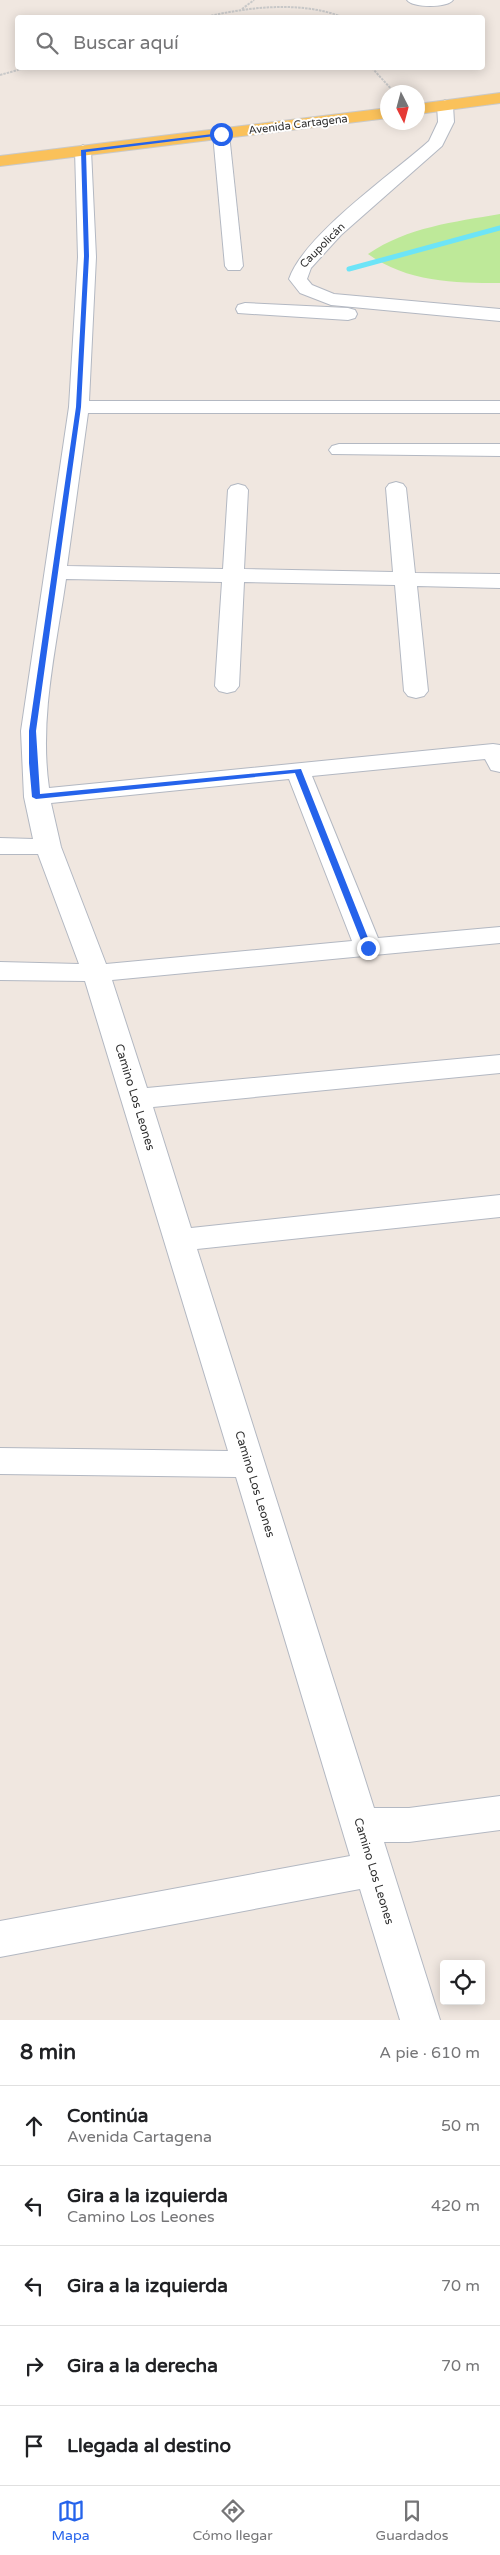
<!DOCTYPE html>
<html lang="es">
<meta charset="utf-8">
<style>
body{margin:0;font-family:"Varela Round",sans-serif;background:#f6f6f6;color:#202124}
.controls{position:absolute;right:15px;bottom:15px;display:grid;overflow:hidden;border-radius:5px;box-shadow:0 2px 12px #0003}
.controls button{width:45px;height:45px;display:grid;place-items:center;padding:0;border:0;border-bottom:1px solid #e0e0e0;background:#fff;color:#202124;font:25px sans-serif}
.compass{position:absolute;left:380px;top:85px;width:45px;height:45px;border-radius:50%;background:#fff;box-shadow:0 2px 12px #0003;rotate:174deg}
.stop{position:absolute;width:15px;height:15px;margin:-11px;border:4px solid #2563eb;border-radius:50%;background:#fff}
.stop.end{background:#2563eb;border-color:#fff;box-shadow:0 1px 5px #0008}
.list{margin:0;padding:0;list-style:none}
h2{display:flex;justify-content:space-between;align-items:center;height:65px;margin:0;padding:0 20px;font-size:21px}
h2 small{font-size:16px;font-weight:400;color:#757577}
.list li{display:grid;grid-template-columns:32px 1fr auto;gap:15px;align-items:center;box-sizing:border-box;height:80px;padding:0 20px;border-top:1px solid #e0e0e0}
.list b{display:block;font-size:19px;white-space:nowrap}
.list p{margin:0;font-size:16px;white-space:nowrap;color:#757577}
.list em{font-size:16px;font-style:normal;color:#757577}
.icon{flex:none;width:28px;height:28px;fill:none;stroke:currentColor;stroke-width:2;stroke-linecap:round;stroke-linejoin:round}
.map{position:relative;flex:none;width:500px;height:2020px;overflow:hidden}
.search{position:absolute;background:#fff;box-shadow:0 2px 12px #0003;left:15px;right:15px;top:15px;height:55px;display:flex;align-items:center;gap:12px;box-sizing:border-box;padding:0 18px;border-radius:5px;color:#757577;font-size:19px}
.sheet{height:465px;background:#fff}
nav{display:flex;justify-content:space-around;align-items:center;box-sizing:border-box;height:70px;border-top:1px solid #e0e0e0;background:#fff;font-size:14px;color:#757577}
nav a{display:grid;justify-items:center;gap:2px}
nav .on{color:#2563eb}
.map>svg:first-child{display:block}
.green{fill:#bee999}
.lines{fill:none;stroke-linecap:round;stroke-linejoin:round}
.stream{stroke:#6de4f7;stroke-width:5}
.minor-casing{stroke:#b3b8c2;stroke-width:2}
.major-casing{stroke:#c9c9c9;stroke-width:2}
.path{stroke:#c9c9c9;stroke-width:2;stroke-dasharray:2.5 1;stroke-linecap:butt}
.minor{fill:#fff;fill-rule:evenodd}
.major{fill:#fac15a;fill-rule:evenodd}
.route{fill:#2563eb}
.labels{text-anchor:middle;stroke-width:4;stroke-linejoin:round;paint-order:stroke}
.far-street-label{font-size:11px;fill:#2e2e2e;stroke:#fff}
.street-label{font-size:12px;fill:#2e2e2e;stroke:#fff}
</style>
<div class="map">
<svg width="500" height="2020" viewBox="0 0 500 2020">
<rect width="100%" height="100%" fill="#f0e7e0"/>
<path class="green" d="M500,214V283C454,283 407,282 368,254C408,227 454,222 500,214Z"/>
<g class="lines">
<polyline class="stream" points="349,269 500,228"/>
<defs>
<g id="minor">
<path d="M407,0H453C447,8 413,8 407,0Z"/>
<path d="M445,100L453,105L454,122L442,146L341,235L311,268L307,279L312,285L334,294L500,309V321L331,305L300,293L289,279C304,235 392,174 429,141L438,122L437,105Z"/>
<polygon points="221,129 229,134 243,266 240,270 228,270 225,266 213,134"/>
<path d="M83,145L91,150L96,257L89,401H500V413H88L67,566L223,569L228,490L231,486L238,484L245,486L248,490L244,569L393,572L386,488L389,484L396,482L403,484L406,488L415,573L500,574V588L417,586L428,691L424,696L416,698L408,696L404,691L395,585L244,582L239,686L235,691L227,693L219,691L215,686L222,582L66,579C56,648 39,719 49,788L493,744L500,745V772L491,770L485,759L312,776L378,938L500,927V943L112,980L147,1088L500,1055V1073L153,1107L191,1228L500,1195V1217L197,1249L374,1808H409L500,1796V1830L409,1842H384L440,2020H400L360,1889L0,1957V1921L350,1856L236,1477L0,1474V1448L228,1451L85,981L0,980V962L79,964L38,854H0V838L33,839L24,797L21,731L69,407L78,257L75,150ZM289,779L352,941L106,964L61,847L51,803Z"/>
<polygon points="245,303 348,308 355,310 357,314 355,318 348,320 238,313 236,309 238,305"/>
<polygon points="339,444 500,444 500,456 332,454 329,450 332,446"/>
</g>
<g id="major">
<polygon points="500,93 500,103 418,114 418,104"/>
<polygon points="388,108 388,118 0,166 0,156"/>
</g>
</defs>
<use href="#minor" class="minor-casing"/>
<use href="#major" class="major-casing"/>
<g class="path">
<polyline points="242,9 254,0"/>
<path d="M201,18C247,7 301,0 345,18"/>
<polyline points="372,68 394,92"/>
<polyline points="0,75 25,68"/>
</g>
<use href="#minor" class="minor"/>
<use href="#major" class="major"/>
</g>
<polygon class="route" points="221,133 223,135 86,152 89,256 81,407 36,731 40,794 301,769 372,948 368,950 364,948 295,773 36,799 32,797 29,763 29,731 76,407 84,256 81,150"/>
<g class="labels">
<g class="far-street-label">
<text transform="translate(298 124) rotate(-7)" y="4">Avenida Cartagena</text>
<text transform="translate(322 245) rotate(-45)" y="4">Caupolicán</text>
</g>
<g class="street-label">
<text transform="translate(135 1097) rotate(73)" y="4">Camino Los Leones</text>
<text transform="translate(255 1484) rotate(73)" y="4">Camino Los Leones</text>
<text transform="translate(374 1871) rotate(73)" y="4">Camino Los Leones</text>
</g>
</g>
</svg>
<div class="controls">
<button><svg class="icon" aria-label="locate" viewBox="0 0 24 24"><circle cx="12" cy="12" r="6"/><path d="M12 2v4M12 18v4M2 12h4M18 12h4"/></svg></button>
</div>
<svg class="compass" viewBox="-18 -18 36 36"><path d="M0-13l5 13h-10z" fill="#e53935"/><path d="M0 13l5-13h-10z" fill="#757577"/></svg>
<div class="stop" style="left:221px;top:134px"></div>
<div class="stop end" style="left:368px;top:948px"></div>
<div class="search"><svg class="icon" aria-label="search" viewBox="0 0 24 24"><circle cx="10" cy="10" r="6"/><path d="M15 15l6 6"/></svg>Buscar aquí</div>
</div>
<section class="sheet">
<h2>8 min<small>A pie · 610 m</small></h2>
<ul class="list">
<li><svg class="icon" aria-label="ahead" viewBox="0 0 24 24"><path d="M12 20V5M6 11l6-6 6 6"/></svg><div><b>Continúa</b><p>Avenida Cartagena</p></div><em>50 m</em></li>
<li><svg class="icon" aria-label="left" viewBox="0 0 24 24"><path d="M17 20v-9H6M10 6l-5 5 5 5"/></svg><div><b>Gira a la izquierda</b><p>Camino Los Leones</p></div><em>420 m</em></li>
<li><svg class="icon" aria-label="left" viewBox="0 0 24 24"><path d="M17 20v-9H6M10 6l-5 5 5 5"/></svg><div><b>Gira a la izquierda</b></div><em>70 m</em></li>
<li><svg class="icon" aria-label="right" viewBox="0 0 24 24"><path d="M7 20v-9h11M14 6l5 5-5 5"/></svg><div><b>Gira a la derecha</b></div><em>70 m</em></li>
<li><svg class="icon" aria-label="arrive" viewBox="0 0 24 24"><path d="M6 21V4h12l-3 4 3 4H6"/></svg><div><b>Llegada al destino</b></div></li>
</ul>
</section>
<nav>
<a class="on"><svg class="icon" aria-label="map" viewBox="0 0 24 24"><path d="M3 6l6-2 6 2 6-2v14l-6 2-6-2-6 2zM9 4v14M15 6v14"/></svg>Mapa</a>
<a><svg class="icon" aria-label="directions" viewBox="0 0 24 24"><path d="M12 3l9 9-9 9-9-9zM9 14v-3h6M13 9l2 2-2 2"/></svg>Cómo llegar</a>
<a><svg class="icon" aria-label="saved" viewBox="0 0 24 24"><path d="M7 4h10v16l-5-4-5 4z"/></svg>Guardados</a>
</nav>
